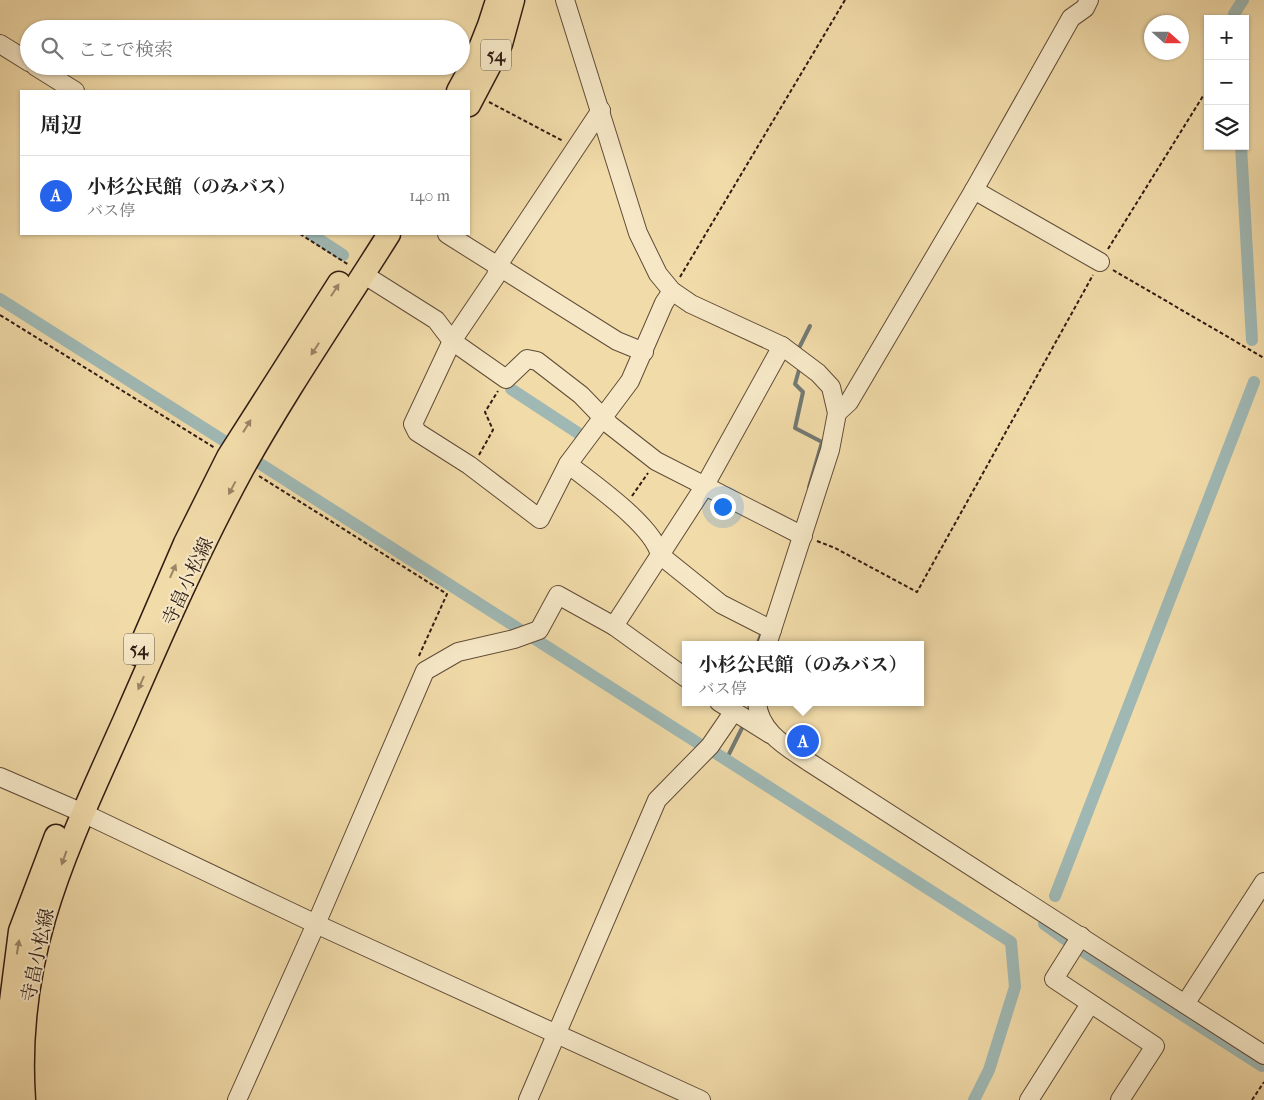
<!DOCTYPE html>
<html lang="ja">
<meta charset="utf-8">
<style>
body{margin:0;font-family:"IM FELL French Canon","Noto Serif JP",serif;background:#f6f6f6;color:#222}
.controls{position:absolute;right:15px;top:15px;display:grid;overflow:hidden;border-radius:0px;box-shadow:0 1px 4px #0004}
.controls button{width:45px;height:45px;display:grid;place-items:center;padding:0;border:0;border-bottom:1px solid #e0e0e0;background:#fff;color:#222;font:25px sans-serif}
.compass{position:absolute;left:1144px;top:15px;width:45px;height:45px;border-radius:50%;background:#fff;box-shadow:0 1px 4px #0004;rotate:111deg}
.you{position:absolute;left:722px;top:506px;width:18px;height:18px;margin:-12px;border:4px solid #fff;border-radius:50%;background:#1a73e8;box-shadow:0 0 0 8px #1a73e833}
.badge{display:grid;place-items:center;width:32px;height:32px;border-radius:50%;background:#2563eb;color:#fff;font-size:16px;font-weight:700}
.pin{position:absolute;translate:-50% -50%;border:2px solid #fff;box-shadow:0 1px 5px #0006}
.popup{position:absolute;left:682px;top:641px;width:242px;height:65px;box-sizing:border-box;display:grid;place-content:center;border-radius:0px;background:#fff;filter:drop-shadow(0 1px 4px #0005);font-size:16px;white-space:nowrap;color:#767676}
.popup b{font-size:19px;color:#222}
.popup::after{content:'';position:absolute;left:50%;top:100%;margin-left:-10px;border:10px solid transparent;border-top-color:#fff}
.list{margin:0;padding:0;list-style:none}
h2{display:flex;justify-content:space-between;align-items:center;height:65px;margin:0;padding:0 20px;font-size:21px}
h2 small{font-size:16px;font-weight:400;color:#767676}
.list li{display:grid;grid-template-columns:32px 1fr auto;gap:15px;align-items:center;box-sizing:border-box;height:80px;padding:0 20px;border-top:1px solid #e0e0e0}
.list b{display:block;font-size:19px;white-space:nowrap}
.list p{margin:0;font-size:16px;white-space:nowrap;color:#767676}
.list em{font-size:16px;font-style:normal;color:#767676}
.icon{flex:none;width:28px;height:28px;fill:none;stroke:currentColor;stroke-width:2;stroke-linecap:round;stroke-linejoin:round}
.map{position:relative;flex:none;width:1264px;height:1100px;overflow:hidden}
.search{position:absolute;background:#fff;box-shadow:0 1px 4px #0004;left:20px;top:20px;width:450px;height:55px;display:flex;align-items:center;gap:12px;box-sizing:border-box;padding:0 18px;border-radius:28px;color:#767676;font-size:19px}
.panel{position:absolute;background:#fff;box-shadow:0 1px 4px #0004;left:20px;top:90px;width:450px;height:145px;border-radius:0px}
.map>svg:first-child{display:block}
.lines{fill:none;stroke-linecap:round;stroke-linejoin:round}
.stream{stroke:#737a74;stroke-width:4}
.canal{stroke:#9fb8b4;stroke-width:12}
.minor-casing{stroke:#604c38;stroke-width:20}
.major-casing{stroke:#301c13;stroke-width:25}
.path{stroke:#301c13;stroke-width:2;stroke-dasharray:4 2.5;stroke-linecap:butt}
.minor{stroke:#f6e8c7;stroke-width:18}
.major{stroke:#f1dba9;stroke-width:22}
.oneway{fill:#9a8566}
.labels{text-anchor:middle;stroke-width:4;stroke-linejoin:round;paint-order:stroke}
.shield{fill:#f6e8c7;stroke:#6b5949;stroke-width:1}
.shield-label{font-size:18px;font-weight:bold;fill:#301c13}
.street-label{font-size:19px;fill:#301c13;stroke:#f6e8c7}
</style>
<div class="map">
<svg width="1264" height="1100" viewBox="0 0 1264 1100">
<rect width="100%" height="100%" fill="#f1dba9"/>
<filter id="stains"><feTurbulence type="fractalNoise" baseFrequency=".004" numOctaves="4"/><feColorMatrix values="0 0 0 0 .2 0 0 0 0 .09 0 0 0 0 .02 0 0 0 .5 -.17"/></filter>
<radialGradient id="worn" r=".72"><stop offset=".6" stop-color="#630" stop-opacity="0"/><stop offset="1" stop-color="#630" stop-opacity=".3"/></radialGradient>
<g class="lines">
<g class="stream">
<polyline points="800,346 810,326"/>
<polyline points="799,370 795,384 803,392 795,428 822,442 809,487"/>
<polyline points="757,645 761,635"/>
<polyline points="726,760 743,726"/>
</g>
<g class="canal">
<polyline points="1234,19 1234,14 1243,0"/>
<polyline points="1241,146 1252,340"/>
<polyline points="311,234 343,255"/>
<polyline points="0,299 226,442"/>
<polyline points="511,389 581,435"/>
<polyline points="262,465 519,629"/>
<polyline points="535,639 704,747"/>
<polyline points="714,752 1011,942 1015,987 989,1070 974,1100"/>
<polyline points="1055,896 1254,382"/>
<polyline points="1044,924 1066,940"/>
<polyline points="1081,950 1262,1066"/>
</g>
<defs>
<g id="minor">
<polyline points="565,0 638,233 658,274 672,291 691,304 782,346 818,373 831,387 837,413 830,450 767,645"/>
<polyline points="0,44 29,62"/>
<polyline points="35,66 75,91"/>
<path d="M601,110L498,265L496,276L452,341L413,424L417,432L469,465L540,519L568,464C593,484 653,525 660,555L721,604L772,630"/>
<polyline points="974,190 1100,262"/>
<polyline points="447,234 617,341 644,352"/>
<polyline points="363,274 436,320 452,341 506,379 527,359 537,361 581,395 610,425 656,461 803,536"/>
<polyline points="837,413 849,402 974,190 1071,18 1085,8 1089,0"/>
<polyline points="568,464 630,381 664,303 672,291"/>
<polyline points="614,626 704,487 782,346"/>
<polyline points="719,702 770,734"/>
<path d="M757,702C759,732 787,747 809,762L1264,1055"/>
<polyline points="0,777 83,813 316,924 701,1100"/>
<polyline points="1081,936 1054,979 1155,1046 1120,1100"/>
<polyline points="1185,1004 1264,882"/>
<polyline points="237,1100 316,924 425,671 458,652 514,639 539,630 558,595 614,626 686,678"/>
<polyline points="528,1100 657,800 710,746 734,711"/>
<polyline points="1029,1100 1090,1004"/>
</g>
<g id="major">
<path d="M458,91C475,62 488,33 497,0"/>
<polyline points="469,105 501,44 513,0"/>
<polyline points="137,654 185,543 228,457 339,283"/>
<polyline points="8,1100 8,1025 20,931 56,836"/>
<path d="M24,1100C14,953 66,851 124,721C161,636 198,551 242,470C287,389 340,312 389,234"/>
</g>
</defs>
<use href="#minor" class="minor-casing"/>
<use href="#major" class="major-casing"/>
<g class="path">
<polyline points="489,102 563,141"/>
<polyline points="300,234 349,265"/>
<polyline points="1108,249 1203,96"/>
<polyline points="1113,270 1264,358"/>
<polyline points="680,277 845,0"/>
<polyline points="0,315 215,448"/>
<polyline points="479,455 493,430 485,412 498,391"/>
<polyline points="259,476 447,594 418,658"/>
<polyline points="632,496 648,473"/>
<polyline points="817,541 835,548 917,592 1093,275"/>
<polyline points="1252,1100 1264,1082"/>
</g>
<use href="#minor" class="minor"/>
<use href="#major" class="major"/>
</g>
<defs><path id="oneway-solid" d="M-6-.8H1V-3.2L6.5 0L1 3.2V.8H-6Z" transform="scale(1.25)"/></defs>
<g class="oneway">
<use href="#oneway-solid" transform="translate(335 290) rotate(-57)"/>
<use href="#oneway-solid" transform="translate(315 349) rotate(123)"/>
<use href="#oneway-solid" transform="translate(247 426) rotate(-58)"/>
<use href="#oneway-solid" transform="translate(232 488) rotate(118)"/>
<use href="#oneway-solid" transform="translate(173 571) rotate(-66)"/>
<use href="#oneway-solid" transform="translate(141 683) rotate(114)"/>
<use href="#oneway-solid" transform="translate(64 858) rotate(110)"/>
<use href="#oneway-solid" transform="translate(18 947) rotate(-81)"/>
</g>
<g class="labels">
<g class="shield">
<rect x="481" y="39.5" width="30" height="31" rx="4"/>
<rect x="124" y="633.5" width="30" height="31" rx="4"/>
</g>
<g class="shield-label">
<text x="496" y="61">54</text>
<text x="139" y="655">54</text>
</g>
<g class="street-label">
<text transform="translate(187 581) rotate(-65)" y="7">寺畠小松線</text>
<text transform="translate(37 955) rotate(-78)" y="7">寺畠小松線</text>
</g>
</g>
<rect width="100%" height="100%" filter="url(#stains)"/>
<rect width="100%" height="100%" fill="url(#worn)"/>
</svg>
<div class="controls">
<button>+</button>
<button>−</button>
<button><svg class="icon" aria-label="layers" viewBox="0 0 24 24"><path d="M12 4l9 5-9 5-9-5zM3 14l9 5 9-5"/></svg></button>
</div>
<svg class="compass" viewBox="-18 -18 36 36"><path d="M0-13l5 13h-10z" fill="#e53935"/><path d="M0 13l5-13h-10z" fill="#767676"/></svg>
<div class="you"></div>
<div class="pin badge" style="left:803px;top:741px">A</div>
<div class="popup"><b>小杉公民館（のみバス）</b>バス停</div>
<div class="search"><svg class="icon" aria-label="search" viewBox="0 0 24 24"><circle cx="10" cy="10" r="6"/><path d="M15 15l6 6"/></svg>ここで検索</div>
<section class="panel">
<h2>周辺<small></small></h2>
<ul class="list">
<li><span class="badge">A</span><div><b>小杉公民館（のみバス）</b><p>バス停</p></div><em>140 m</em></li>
</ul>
</section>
</div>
